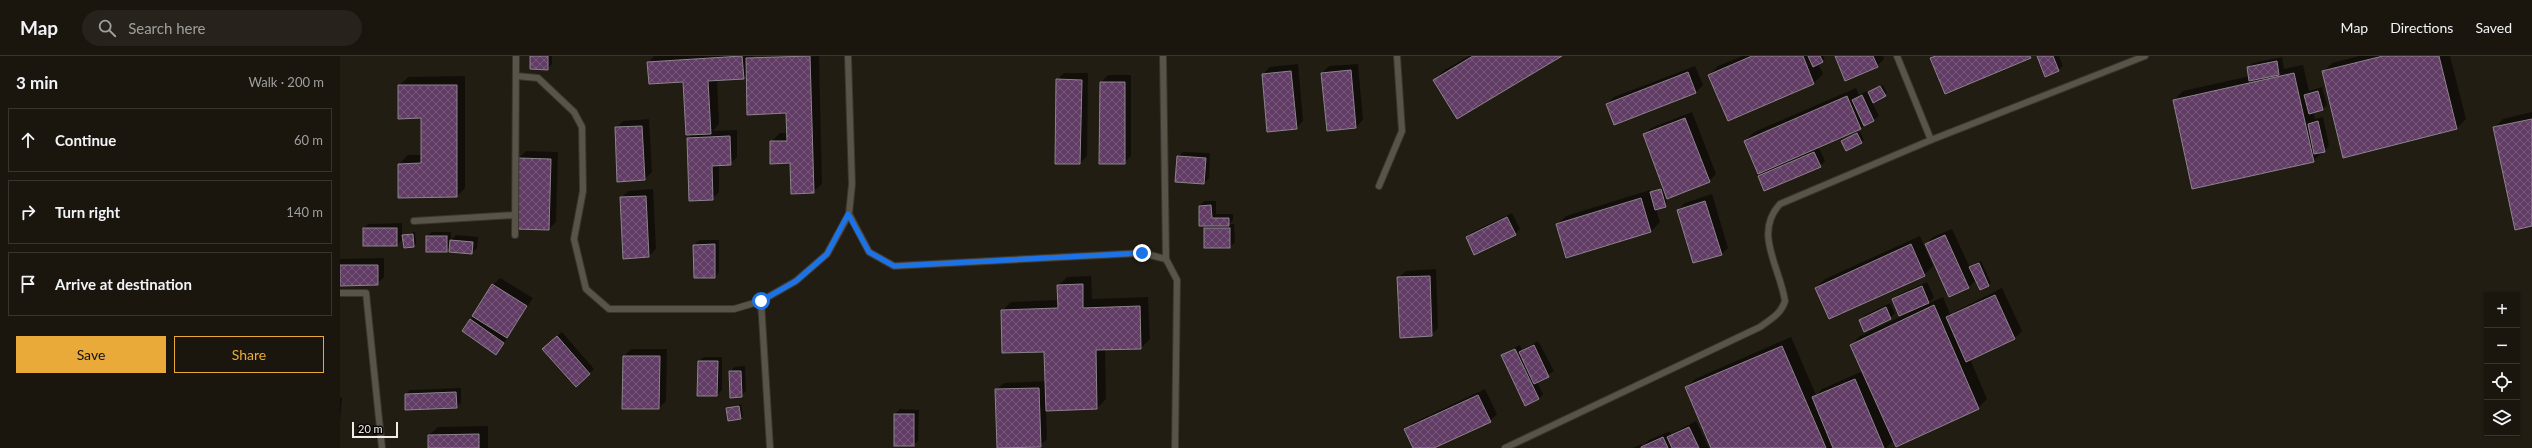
<!DOCTYPE html>
<meta charset="utf-8">
<style>
body{margin:0;font-family:Lato,sans-serif;background:#27231c;color:#f1f3f6}
.controls{position:absolute;right:12px;bottom:12px;display:grid;overflow:hidden;border-radius:0px;box-shadow:0 1px 3px #0004}
.controls button{width:36px;height:36px;display:grid;place-items:center;padding:0;border:0;border-bottom:1px solid #38352e;background:#1a160e;color:#f1f3f6;font:20px sans-serif}
.scale{position:absolute;left:12px;bottom:10px;width:46px;box-sizing:border-box;padding-left:4px;border:2px solid #f1ede6;border-top:0;font-size:11px;line-height:14px;white-space:nowrap;color:#f1ede6;-webkit-text-stroke:3px #090704;paint-order:stroke}
.stop{position:absolute;width:12px;height:12px;margin:-9px;border:3px solid #1a73e8;border-radius:50%;background:#fff}
.stop.end{background:#1a73e8;border-color:#fff;box-shadow:0 1px 4px #0008}
.list{margin:0;padding:0;list-style:none}
h2{display:flex;justify-content:space-between;align-items:center;height:52px;margin:0;padding:0 16px;font-size:17px}
h2 small{font-size:13px;font-weight:400;color:#9f9f9e}
.list li{display:grid;grid-template-columns:26px 1fr auto;gap:12px;align-items:center;box-sizing:border-box;height:64px;margin:0 8px 8px;padding:0 8px;border:1px solid #38352e;border-radius:0px}
.list b{display:block;font-size:15px;white-space:nowrap}
.list em{font-size:13px;font-style:normal;color:#9f9f9e}
.actions{display:flex;gap:8px;padding:12px 16px}
.actions a{flex:1;padding:9px 0;border:1px solid #eaaa39;border-radius:0px;text-align:center;font-size:14px;color:#eaaa39}
.actions .main{background:#eaaa39;color:#111}
.icon{flex:none;width:22px;height:22px;fill:none;stroke:currentColor;stroke-width:2;stroke-linecap:round;stroke-linejoin:round}
.map{position:relative;flex:none;width:2192px;height:392px;overflow:hidden}
header{display:flex;align-items:center;gap:24px;box-sizing:border-box;height:56px;padding:0 20px;background:#1a160e;border-bottom:1px solid #38352e}
header strong{font-size:19px}
nav{display:flex;gap:22px;margin-inline-start:auto;font-size:14px}
.search{width:280px;height:36px;background:#27231c;display:flex;align-items:center;gap:10px;box-sizing:border-box;padding:0 14px;border-radius:22px;color:#9f9f9e;font-size:15px}
main{display:flex}
aside{flex:1;background:#1a160e}
.map>svg:first-child{display:block}
.shadow{fill:#0007}
.building{fill:url(#building-cross-hatch);stroke:#8d838d}
.lines{fill:none;stroke-linecap:round;stroke-linejoin:round}
.lane-casing{stroke:#393530;stroke-width:8}
.lane{stroke:#595448;stroke-width:6}
.route{stroke:#1a73e8;stroke-width:5}
</style>
<header>
<strong>Map</strong>
<div class="search"><svg class="icon" aria-label="search" viewBox="0 0 24 24"><circle cx="10" cy="10" r="6"/><path d="M15 15l6 6"/></svg>Search here</div>
<nav><a>Map</a><a>Directions</a><a>Saved</a></nav>
</header>
<main>
<aside>
<h2>3 min<small>Walk · 200 m</small></h2>
<ul class="list">
<li><svg class="icon" aria-label="ahead" viewBox="0 0 24 24"><path d="M12 20V5M6 11l6-6 6 6"/></svg><div><b>Continue</b></div><em>60 m</em></li>
<li><svg class="icon" aria-label="right" viewBox="0 0 24 24"><path d="M7 20v-9h11M14 6l5 5-5 5"/></svg><div><b>Turn right</b></div><em>140 m</em></li>
<li><svg class="icon" aria-label="arrive" viewBox="0 0 24 24"><path d="M6 21V4h12l-3 4 3 4H6"/></svg><div><b>Arrive at destination</b></div></li>
</ul>
<div class="actions"><a class="main">Save</a><a>Share</a></div>
</aside>
<div class="map">
<svg width="2192" height="392" viewBox="0 0 2192 392">
<defs>
<pattern id="building-cross-hatch" width="8" height="8" patternUnits="userSpaceOnUse"><rect width="8" height="8" fill="#613d65"/><path d="M0 0l8 8M0 8l8-8" fill="none" stroke="#78597b"/></pattern>
</defs>
<rect width="100%" height="100%" fill="#221d13"/>
<g class="shadow">
<polygon points="191,0 212,0 212,8 207,13"/>
<polygon points="314,0 426,0 414,0 414,2 479,0 482,128 473,136 451,106 431,86 440,77 447,77 447,56 407,18 403,22 377,23 379,68 373,75 397,74 397,101 390,108 379,108 379,136 372,143 348,82 352,78 344,25 309,6"/>
<polygon points="1129,0 1220,0 1095,24 1103,15"/>
<polygon points="1402,0 1483,0 1485,3 1478,7 1483,18 1474,27 1388,64 1369,19 1378,10"/>
<polygon points="1496,0 1543,0 1544,3 1537,10"/>
<polygon points="1698,0 1719,0 1723,10 1718,14"/>
<polygon points="2019,0 2110,0 2126,63 2117,72 2004,100 1983,16 1992,7"/>
<polygon points="1942,1 1944,13 1963,9 1969,35 1982,31 1987,49 1982,53 1973,56 1975,63 1983,61 1989,90 1973,105 1834,44 1843,35 1910,20 1908,11 1913,7"/>
<polygon points="958,8 963,65 956,72 923,18 930,11"/>
<polygon points="1018,8 1023,64 1016,71 982,17 989,10"/>
<polygon points="1355,10 1363,29 1356,36 1267,48 1274,41"/>
<polygon points="724,17 748,17 747,100 740,107 717,24"/>
<polygon points="768,19 791,19 791,100 784,107 761,26"/>
<polygon points="125,20 125,132 117,140 59,108 68,99 82,99 82,61 59,30 68,21"/>
<polygon points="1543,29 1547,37 1532,46 1539,60 1521,72 1478,90 1485,105 1480,110 1419,120 1425,114 1405,85 1414,76 1516,32 1519,39 1527,35 1528,38"/>
<polygon points="1352,56 1376,118 1369,125 1323,134 1327,148 1316,153 1320,166 1311,175 1227,201 1217,169 1226,160 1310,134 1311,136 1324,131 1304,79 1311,72"/>
<polygon points="2192,56 2192,169 2154,72 2163,63"/>
<polygon points="309,63 312,116 305,123 276,72 283,65"/>
<polygon points="1520,76 1524,84 1507,94 1502,85"/>
<polygon points="186,95 218,96 216,166 209,173 177,172 179,102"/>
<polygon points="843,96 870,97 869,122 864,127 838,101"/>
<polygon points="313,133 316,193 309,200 281,142 288,135"/>
<polygon points="1372,138 1388,192 1381,199 1338,154 1345,147"/>
<polygon points="864,145 876,145 876,158 893,158 893,164 889,168 894,168 895,186 890,191 865,173 869,169 860,150"/>
<polygon points="1172,157 1180,173 1175,178 1127,182 1131,177"/>
<polygon points="62,167 62,184 57,189 24,172 28,168"/>
<polygon points="1612,173 1630,212 1641,205 1651,227 1640,232 1636,224 1629,231 1610,240 1586,188 1593,181"/>
<polygon points="75,176 76,188 74,190 63,179"/>
<polygon points="92,176 111,176 111,184 116,179 138,181 137,192 132,197 111,190 106,195 87,180"/>
<polygon points="1580,180 1593,210 1584,219 1490,262 1476,232 1485,223"/>
<polygon points="359,184 379,184 379,216 375,221 354,189"/>
<polygon points="44,202 44,221 37,228 0,229 0,203"/>
<polygon points="1096,213 1098,272 1091,279 1058,222 1066,215"/>
<polygon points="751,220 752,243 808,241 810,283 801,292 765,293 766,343 757,352 706,354 707,383 700,390 656,334 664,327 706,325 705,295 662,255 671,246 719,244 718,230 727,221"/>
<polygon points="160,222 193,242 160,293 131,264 153,229"/>
<polygon points="1587,226 1594,241 1587,248 1603,241 1610,258 1662,232 1682,275 1675,282 1630,303 1647,343 1638,352 1554,384 1546,392 1372,392 1346,332 1355,323 1451,281 1476,339 1482,333 1523,315 1511,289 1520,280 1575,254 1553,243 1558,239"/>
<polygon points="1550,247 1555,257 1550,262 1520,264 1525,259"/>
<polygon points="222,276 254,313 249,317 208,288"/>
<polygon points="1198,285 1214,315 1197,326 1203,338 1199,343 1162,299 1180,289 1182,294"/>
<polygon points="291,293 327,293 326,345 319,352 284,300"/>
<polygon points="364,301 382,301 382,334 377,339 359,305"/>
<polygon points="405,310 406,335 401,340 390,315 395,311"/>
<polygon points="121,332 121,347 116,351 66,338 70,334"/>
<polygon points="1145,333 1157,358 1150,365 1091,392 1074,392 1066,374 1073,367"/>
<polygon points="0,341 2,342 0,365"/>
<polygon points="401,348 403,360 401,362 388,352"/>
<polygon points="560,353 579,354 578,385 573,389 555,358"/>
<polygon points="1356,365 1369,392 1293,392 1302,388 1303,390 1309,384 1330,375 1331,378"/>
<polygon points="148,370 148,392 89,392 89,379 98,371"/>
</g>
<g class="building">
<polygon points="190,0 208,0 208,14 190,13"/>
<polygon points="402,0 404,23 368,25 371,78 346,79 343,26 309,28 307,6"/>
<polygon points="470,0 474,137 451,138 450,107 430,108 430,85 447,85 446,57 407,59 406,2"/>
<polygon points="1133,0 1222,0 1117,63 1093,24"/>
<polygon points="1412,0 1463,0 1474,28 1388,65 1368,19"/>
<polygon points="1468,0 1480,0 1483,6 1473,11"/>
<polygon points="1495,0 1533,0 1538,11 1505,25"/>
<polygon points="1596,0 1690,0 1691,2 1605,38 1590,2"/>
<polygon points="1697,0 1713,0 1719,15 1705,21"/>
<polygon points="2043,0 2099,0 2117,73 2003,102 1982,15"/>
<polygon points="1937,5 1939,19 1909,25 1907,11"/>
<polygon points="1011,14 1016,72 987,75 981,17"/>
<polygon points="951,15 957,73 927,76 922,18"/>
<polygon points="1348,16 1356,37 1274,69 1266,48"/>
<polygon points="1954,17 1974,106 1852,133 1833,44"/>
<polygon points="716,23 742,24 740,108 715,108"/>
<polygon points="760,26 785,26 785,108 759,108"/>
<polygon points="58,29 117,29 117,141 58,142 58,108 81,107 81,62 58,63"/>
<polygon points="1540,30 1546,40 1533,47 1528,36"/>
<polygon points="1978,35 1983,54 1969,58 1964,39"/>
<polygon points="1522,39 1534,65 1524,70 1512,44"/>
<polygon points="1507,40 1521,73 1418,118 1404,85"/>
<polygon points="1345,62 1370,126 1327,143 1303,78"/>
<polygon points="2192,63 2192,170 2175,174 2153,71"/>
<polygon points="1978,65 1985,96 1974,98 1968,68"/>
<polygon points="302,70 305,124 277,126 275,71"/>
<polygon points="1517,77 1522,87 1506,95 1501,85"/>
<polygon points="390,80 391,109 372,110 373,144 349,145 347,82"/>
<polygon points="1474,96 1481,111 1424,135 1418,120"/>
<polygon points="837,100 866,102 864,128 835,126"/>
<polygon points="178,102 211,103 209,174 176,173"/>
<polygon points="1321,133 1326,151 1315,154 1310,136"/>
<polygon points="306,140 309,201 283,203 280,141"/>
<polygon points="1301,142 1311,176 1226,202 1216,168"/>
<polygon points="1365,145 1382,199 1353,207 1337,154"/>
<polygon points="871,149 872,162 889,162 889,170 859,170 859,150"/>
<polygon points="1167,161 1176,179 1134,199 1126,181"/>
<rect x="23" y="172" width="34" height="18"/>
<rect x="864" y="172" width="26" height="20"/>
<polygon points="73,178 74,191 64,192 62,179"/>
<polygon points="1605,179 1629,232 1609,241 1585,188"/>
<rect x="86" y="180" width="21" height="16"/>
<polygon points="110,184 133,186 132,198 109,196"/>
<polygon points="375,188 375,222 354,222 353,189"/>
<polygon points="1571,188 1585,220 1489,263 1475,232"/>
<polygon points="1639,207 1649,230 1640,234 1629,211"/>
<polygon points="0,209 38,209 38,229 0,230"/>
<polygon points="1090,220 1092,280 1060,282 1057,221"/>
<polygon points="152,228 187,250 167,282 132,260"/>
<polygon points="743,228 743,252 800,250 801,293 756,294 757,353 706,355 704,296 662,297 661,254 718,252 717,229"/>
<polygon points="1582,230 1589,247 1559,260 1552,243"/>
<polygon points="1655,239 1675,283 1626,306 1606,261"/>
<polygon points="1594,249 1639,353 1556,391 1510,289"/>
<polygon points="1546,251 1551,263 1524,276 1519,264"/>
<polygon points="130,263 164,287 156,299 122,275"/>
<polygon points="217,280 250,318 236,331 202,293"/>
<polygon points="1194,289 1209,321 1194,328 1179,296"/>
<polygon points="1442,290 1486,392 1371,392 1345,331"/>
<polygon points="1175,293 1199,343 1185,350 1161,299"/>
<polygon points="283,300 320,300 319,353 282,353"/>
<polygon points="358,305 378,305 377,340 357,340"/>
<polygon points="389,315 401,315 402,341 390,342"/>
<polygon points="1515,323 1544,392 1493,392 1472,341"/>
<polygon points="699,332 701,391 657,392 655,333"/>
<polygon points="116,336 117,352 65,354 65,338"/>
<polygon points="1138,339 1151,366 1094,392 1073,392 1064,373"/>
<polygon points="399,350 401,363 388,365 386,352"/>
<rect x="554" y="358" width="20" height="32"/>
<polygon points="1349,371 1359,392 1332,392 1327,381"/>
<polygon points="139,378 139,392 88,392 88,379"/>
<polygon points="1323,381 1328,392 1301,392 1301,391"/>
</g>
<g class="lines">
<defs>
<g id="lane">
<polyline points="508,0 512,128 509,158 529,196 554,210 802,197 826,203"/>
<polyline points="823,0 826,203 837,224 835,392"/>
<polyline points="1557,0 1591,84"/>
<polyline points="176,20 198,22 234,56 242,71 243,135 234,183 246,233 269,253 394,253 421,245"/>
<polyline points="1039,130 1062,75 1057,0"/>
<polyline points="74,165 175,159"/>
<polyline points="175,179 176,0"/>
<polyline points="0,237 26,237 42,392"/>
<polyline points="430,392 421,245 456,225 487,198 509,158"/>
<path d="M1165,392L1420,271C1431,263 1441,258 1445,245C1440,211 1413,177 1440,148L1591,84L1805,0"/>
</g>
</defs>
<use href="#lane" class="lane-casing"/>
<use href="#lane" class="lane"/>
</g>
<g class="lines">
<polyline class="route" points="421,245 456,225 487,198 508,158 529,196 554,210 802,197"/>
</g>
</svg>
<div class="controls">
<button>+</button>
<button>−</button>
<button><svg class="icon" aria-label="locate" viewBox="0 0 24 24"><circle cx="12" cy="12" r="6"/><path d="M12 2v4M12 18v4M2 12h4M18 12h4"/></svg></button>
<button><svg class="icon" aria-label="layers" viewBox="0 0 24 24"><path d="M12 4l9 5-9 5-9-5zM3 14l9 5 9-5"/></svg></button>
</div>
<div class="scale">20 m</div>
<div class="stop" style="left:421px;top:245px"></div>
<div class="stop end" style="left:802px;top:197px"></div>
</div>
</main>
